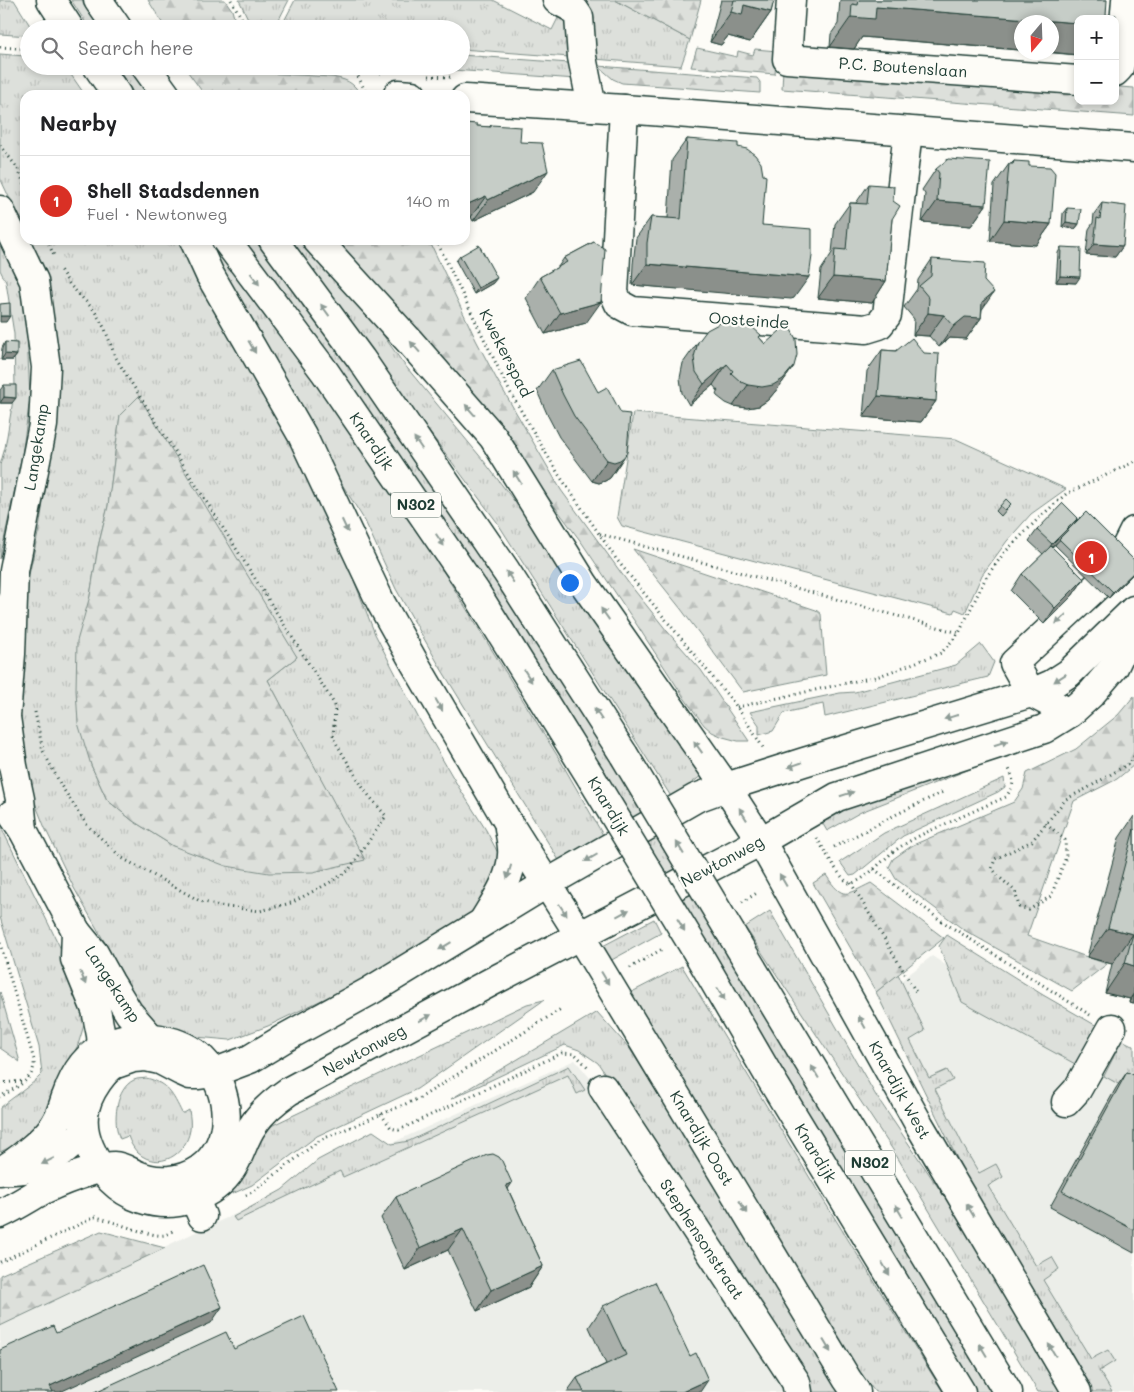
<!DOCTYPE html>
<meta charset="utf-8">
<style>
body{margin:0;font-family:Mali,sans-serif;background:#f6f6f6;color:#202124}
.controls{position:absolute;right:15px;top:15px;display:grid;overflow:hidden;border-radius:10px;box-shadow:0 2px 8px #0003}
.controls button{width:45px;height:45px;display:grid;place-items:center;padding:0;border:0;border-bottom:1px solid #e0e0e0;background:#fff;color:#202124;font:25px sans-serif}
.compass{position:absolute;left:1014px;top:15px;width:45px;height:45px;border-radius:50%;background:#fff;box-shadow:0 2px 8px #0003;rotate:199deg}
.you{position:absolute;left:569px;top:582px;width:18px;height:18px;margin:-12px;border:4px solid #fff;border-radius:50%;background:#1a73e8;box-shadow:0 0 0 8px #1a73e833}
.badge{display:grid;place-items:center;width:32px;height:32px;border-radius:50%;background:#d93025;color:#fff;font-size:16px;font-weight:700}
.pin{position:absolute;translate:-50% -50%;border:2px solid #fff;box-shadow:0 1px 5px #0006}
.list{margin:0;padding:0;list-style:none}
h2{display:flex;justify-content:space-between;align-items:center;height:65px;margin:0;padding:0 20px;font-size:21px}
h2 small{font-size:16px;font-weight:400;color:#757577}
.list li{display:grid;grid-template-columns:32px 1fr auto;gap:15px;align-items:center;box-sizing:border-box;height:90px;padding:0 20px;border-top:1px solid #e0e0e0}
.list b{display:block;font-size:19px;white-space:nowrap}
.list p{margin:0;font-size:16px;white-space:nowrap;color:#757577}
.list em{font-size:16px;font-style:normal;color:#757577}
.icon{flex:none;width:28px;height:28px;fill:none;stroke:currentColor;stroke-width:2;stroke-linecap:round;stroke-linejoin:round}
.map{position:relative;flex:none;width:1134px;height:1392px;overflow:hidden}
.search{position:absolute;background:#fff;box-shadow:0 2px 8px #0003;left:20px;top:20px;width:450px;height:55px;display:flex;align-items:center;gap:12px;box-sizing:border-box;padding:0 18px;border-radius:28px;color:#757577;font-size:19px}
.panel{position:absolute;background:#fff;box-shadow:0 2px 8px #0003;left:20px;top:90px;width:450px;height:155px;border-radius:15px}
.map>svg:first-child{display:block}
.built{fill:#eceee9}
.grass{fill:url(#grass-tufts);stroke:#7e8e88;fill-rule:evenodd}
.forest{fill:url(#forest-firs);stroke:#7e8e88}
.lines{fill:none;stroke-linecap:round;stroke-linejoin:round}
.minor-casing{stroke:#1f3d34;stroke-width:31}
.major-casing{stroke:#1f3d34;stroke-width:31}
.path{stroke:#1f3d34;stroke-width:3;stroke-dasharray:1 4;stroke-linecap:butt}
.minor{stroke:#fdfcf7;stroke-width:28}
.major{stroke:#fdfcf7;stroke-width:28}
.major-bridge-casing{stroke:#1f3d34;stroke-width:31;stroke-linecap:butt}
.major-bridge{stroke:#fdfcf7;stroke-width:28}
.wall{fill:#aab0ab;stroke:#1f3d34}
.shaded-wall{fill:#8b908b;stroke:#1f3d34}
.building{fill:#c6cdc7;stroke:#1f3d34}
.oneway{fill:#8e9c96}
.labels{text-anchor:middle;stroke-width:4.5;stroke-linejoin:round;paint-order:stroke}
.shield{fill:#fdfcf7;stroke:#62766e;stroke-width:1}
.shield-label{font-size:15px;font-weight:bold;fill:#1f3d34}
.street-label{font-size:16px;fill:#1f3d34;stroke:#fdfcf7}
</style>
<div class="map">
<svg width="1134" height="1392" viewBox="0 0 1134 1392">
<defs>
<pattern id="grass-tufts" width="24" height="20" patternUnits="userSpaceOnUse" patternTransform="scale(1.25)"><rect width="24" height="20" fill="#dde0db"/><path d="M3 7l-1-3M5 7V3M7 7l1-3M15 17l-1-3M17 17v-4M19 17l1-3" fill="none" stroke="#bdc1bd"/></pattern>
<pattern id="forest-firs" width="22" height="20" patternUnits="userSpaceOnUse" patternTransform="scale(1.25)"><rect width="22" height="20" fill="#dde0db"/><path d="M5 1l3.5 6h-7zM16 11l3.5 6h-7z" fill="#bdc1bd"/></pattern>
</defs>
<rect width="100%" height="100%" fill="#fdfcf7"/>
<filter id="ink" filterUnits="userSpaceOnUse"><feTurbulence type="fractalNoise" baseFrequency=".02" numOctaves="2"/><feDisplacementMap in="SourceGraphic" scale="10" xChannelSelector="R" yChannelSelector="G"/><feConvolveMatrix kernelMatrix="1 2 1 2 8 2 1 2 1" color-interpolation-filters="sRGB"/></filter>
<g filter="url(#ink)">
<g class="built">
<polygon points="932,956 1058,1039 1104,1073 1134,1089 1134,1392 1102,1392 936,1109 878,999"/>
<polygon points="575,1060 851,1392 0,1392 0,1325 200,1230"/>
</g>
<g class="grass">
<polygon points="0,0 14,0 32,29 29,29 29,36 0,34"/>
<polygon points="71,0 89,0 108,29 90,29"/>
<polygon points="239,0 289,0 274,29 253,29"/>
<path d="M295,0H493L552,30L560,14L565,17L570,57L461,49V29H318C304,22 295,29 280,29Z"/>
<polygon points="580,0 615,0 690,40 681,66 594,59"/>
<polygon points="0,54 25,56 25,57 29,58 29,66 65,66 85,95 25,95 25,231 0,178"/>
<polygon points="461,55 569,63 576,79 398,66 461,66"/>
<polygon points="116,66 133,66 153,95 135,95"/>
<polygon points="0,231 19,281 27,336 30,398 22,455 0,559 0,465 5,448 15,388 14,334 6,282 0,270"/>
<path d="M29,240H179L229,318L308,463L375,634L419,719L458,786L486,830L498,853V877L486,901L463,920L359,982L268,1026L230,1040L196,1037L160,1028L139,1003L74,888L45,828L25,778L14,726L24,598L39,529L49,463ZM120,415L297,657L268,680L364,860L173,846L133,821L107,800L91,765L90,596L98,547L108,506Z"/>
<polygon points="198,240 213,240 271,316 409,516 560,760 603,835 560,862 440,667 396,589 365,521 335,473 257,336"/>
<polygon points="242,240 259,240 344,355 495,581 617,770 818,1105 992,1392 975,1392 805,1113"/>
<polygon points="285,240 305,240 363,307 403,363 483,460 568,572 674,727 701,776 672,798 497,522"/>
<polygon points="633,413 956,439 1066,489 1031,514 1007,541 982,575 965,613 955,609 953,613 622,526 617,517"/>
<polygon points="981,644 994,662 988,677 825,717 823,704 784,713 773,731 759,735 759,725 750,712 840,693 855,692 956,665"/>
<polygon points="1021,749 861,812 827,831 820,819 854,801"/>
<polygon points="1004,778 1005,787 998,792 903,836 855,875 850,876 840,862 884,833"/>
<path d="M0,820L3,831L79,986L86,1007L84,1025L78,1045L70,1061L51,1110L23,1141L0,1152V1108C14,1096 30,1087 42,1074L39,1047L0,917Z"/>
<polygon points="770,911 875,1094 969,1233 1065,1392 1038,1392 893,1150 745,927"/>
<polygon points="654,919 661,933 608,962 599,948"/>
<polygon points="947,935 1043,995 1109,1033 1088,1071 962,1002 939,946"/>
<polygon points="682,966 819,1193 943,1392 875,1392 840,1345 630,993"/>
<polygon points="898,974 925,1031 910,1040 929,1078 947,1070 953,1080 935,1089 964,1147 979,1173 996,1164 1003,1177 988,1186 1036,1266 1052,1257 1059,1269 1043,1280 1091,1359 1108,1350 1115,1361 1099,1371 1112,1392 1092,1392 972,1189 876,992"/>
<path d="M544,1000L417,1089L317,1136L252,1185L232,1194C243,1166 251,1147 273,1125L527,1004Z"/>
<polygon points="597,1012 630,1049 689,1143 842,1392 807,1392 757,1308 598,1063 579,1050 565,1045 451,1099"/>
<polygon points="1122,1040 1134,1046 1134,1093 1104,1076"/>
<polygon points="569,1066 585,1090 577,1094 568,1075 343,1177 340,1171 236,1221 233,1217 282,1190 318,1160 373,1131 392,1144 409,1141"/>
<path d="M146,1078C168,1083 173,1095 182,1113H184L189,1110C190,1117 191,1123 190,1130C186,1155 159,1171 138,1153C133,1148 130,1142 128,1136L120,1139C112,1122 116,1088 134,1080C138,1078 142,1079 146,1078Z"/>
</g>
<g class="forest">
<polygon points="148,0 225,0 232,10 237,29 166,29"/>
<polygon points="615,0 701,0 690,40"/>
<polygon points="697,48 737,57 738,51 753,55 755,49 777,51 775,74 691,67"/>
<polygon points="598,66 757,78 760,82 760,93 622,83 613,79"/>
<path d="M185,68L331,77C346,79 353,82 361,95H203L204,94Z"/>
<polygon points="783,69 1078,92 1078,101 1115,101 1115,90 1119,87 1134,88 1134,116 782,89"/>
<polygon points="327,240 429,240 476,340 496,378 561,490 627,581 667,631 701,670 749,741 738,741 723,737 712,732 704,725 685,699 635,622 582,543 497,429"/>
<polygon points="139,396 297,657 268,680 365,860 313,872 269,873 226,866 173,846 133,821 107,800 91,765 78,723 76,690 77,641 90,596 98,547 108,506 120,415"/>
<polygon points="633,549 816,610 821,614 826,675 743,692 681,609"/>
<polygon points="1134,696 1134,765 1117,779 1074,801 1027,936 1107,964 1072,991 964,930 896,879 889,867 893,859 913,845 1014,802 1023,789 1027,773 1076,749 1118,715"/>
<path d="M826,875C843,901 846,895 871,883L944,938L876,992L813,883Z"/>
<polygon points="0,992 20,1062 0,1048"/>
<polygon points="101,1231 165,1248 0,1326 0,1275"/>
</g>
<g class="lines">
<defs>
<g id="minor">
<polyline points="557,0 570,7 575,11 579,17 582,57 592,107"/>
<polyline points="791,0 787,59 1078,80"/>
<polyline points="1115,72 1119,68 1121,60 1126,0"/>
<polyline points="398,94 412,95"/>
<polyline points="465,99 624,109 1134,148"/>
<polyline points="624,109 614,293 619,304 632,311 866,329 879,325 887,315 908,131"/>
<polyline points="0,210 34,281 46,367 43,425 14,571 11,654 6,717 13,766 20,799 23,830"/>
<polyline points="1070,713 1031,693 1014,663 1097,586 1121,557 1134,531"/>
<polyline points="12,814 23,830 76,931 94,953 110,982 129,1013 150,1037"/>
<polyline points="761,841 920,1126 1077,1392"/>
<polyline points="76,931 75,959 96,1010 101,1035 102,1047"/>
<polyline points="580,936 847,1379 856,1392"/>
<polyline points="603,1088 796,1382 798,1392"/>
<polyline points="1066,1102 1077,1090 1112,1028"/>
<polyline points="194,1198 202,1216"/>
</g>
<g id="major">
<polyline points="51,0 70,29"/>
<polyline points="98,0 118,29"/>
<polyline points="97,66 117,95"/>
<polyline points="145,66 166,95"/>
<polyline points="194,240 210,275 302,435 381,603 414,662 509,824 580,936"/>
<polyline points="226,240 325,372 475,591 592,779"/>
<polyline points="273,240 361,359 506,571 624,755"/>
<polyline points="317,240 411,343 493,437 584,584 726,787 761,841"/>
<path d="M484,920C496,900 511,879 512,855C513,846 510,836 509,828"/>
<polyline points="732,935 1008,1392"/>
<polyline points="697,952 768,1074 961,1392"/>
<path d="M102,1047L105,1072C85,1096 77,1119 90,1148C100,1172 118,1191 142,1199C174,1210 214,1197 232,1168C241,1154 244,1137 254,1124C263,1110 276,1100 289,1091L491,982L761,841L837,797L1044,729L1070,713L1091,694L1114,667L1134,625"/>
<polyline points="105,1072 113,1065 133,1058 146,1057 160,1060 181,1071 190,1075 199,1075 213,1073 250,1059 288,1036 370,991 546,884 696,798 726,787 804,762 1031,693 1052,684 1069,673 1134,610"/>
<path d="M5,1170C41,1172 59,1156 84,1132"/>
<path d="M0,1171C15,1164 48,1137 56,1122C61,1114 63,1105 66,1097C75,1071 87,1053 113,1042C139,1031 182,1039 202,1059C232,1089 236,1142 200,1169C181,1182 156,1184 135,1174C129,1171 122,1166 114,1166C107,1166 99,1169 92,1171C75,1176 59,1182 43,1190C29,1198 15,1207 0,1214"/>
</g>
</defs>
<use href="#minor" class="minor-casing"/>
<use href="#major" class="major-casing"/>
<g class="path">
<polyline points="231,0 248,29"/>
<polyline points="0,47 29,49"/>
<polyline points="255,66 383,73"/>
<polyline points="356,72 367,95"/>
<polyline points="429,76 450,77"/>
<polyline points="0,145 18,169 25,186"/>
<polyline points="47,240 55,258"/>
<polyline points="436,240 510,392 559,475 617,560 737,707 764,749"/>
<polyline points="600,534 959,633"/>
<polyline points="737,707 879,676 941,653 959,633 985,579 1004,553 1040,517 1066,494 1134,462"/>
<polyline points="35,712 43,751 62,787 87,825 122,858 200,901 220,906 260,911 291,903 329,883 348,871 386,816 365,791 333,738 335,709 333,702 122,368 115,356 105,329 94,310 70,285 59,268"/>
<polyline points="1046,823 1065,840 1066,857 1051,896 1029,910 1019,907 1015,891 999,877 992,868 995,859 1032,841 1066,799 1086,789 1130,763 1134,756"/>
<path d="M817,838C822,846 841,882 850,883C861,884 884,859 893,852C912,838 929,831 950,822C969,813 987,805 1006,797C1014,785 1015,782 1009,769"/>
<polyline points="834,847 897,814 945,791"/>
<polyline points="874,869 940,920 1090,1015"/>
<polyline points="851,883 916,992"/>
<polyline points="742,902 757,893"/>
<path d="M0,943L34,1060C36,1080 14,1088 0,1097"/>
<polyline points="630,968 664,948"/>
<polyline points="0,1083 25,1081"/>
<polyline points="381,1114 391,1128 399,1130 562,1053 575,1054 589,1068"/>
<polyline points="246,1195 254,1191 320,1140 420,1098 561,1009"/>
<path d="M0,1262L95,1217C112,1220 151,1238 165,1235C168,1234 172,1231 175,1229"/>
</g>
<use href="#minor" class="minor"/>
<use href="#major" class="major"/>
<defs>
<g id="major-bridge">
<polyline points="624,755 732,935"/>
<polyline points="592,779 697,952"/>
</g>
</defs>
<use href="#major-bridge" class="major-bridge-casing"/>
<use href="#major-bridge" class="major-bridge"/>
</g>
<g class="wall">
<polygon points="721,0 774,0 771,12 750,42 728,36 721,45 710,42"/>
<polygon points="840,0 1107,0 1078,19 1078,55 862,37 854,49 830,47 831,34 838,24"/>
<polygon points="465,123 477,126 489,127 491,125 520,142 533,192 473,221 471,217 465,220"/>
<polygon points="687,139 738,147 762,225 794,298 632,285 633,264 636,238 651,217 668,218 672,160"/>
<polygon points="1014,161 1029,166 1051,224 1036,245 990,241 994,185 1009,164 1011,164"/>
<polygon points="936,169 986,205 971,226 922,222 925,194 922,190"/>
<polygon points="869,184 892,219 886,281 872,303 818,298 821,270 832,253 835,224 850,203 856,203"/>
<polygon points="1102,203 1123,246 1115,257 1086,255 1089,229 1093,223 1094,214"/>
<polygon points="1067,208 1079,224 1075,229 1062,227 1063,213"/>
<polygon points="594,242 586,323 545,334 526,298 540,277 558,267 564,258"/>
<polygon points="1061,247 1076,283 1056,282 1058,253"/>
<polygon points="460,256 493,283 474,294 456,261"/>
<polygon points="932,259 982,310 981,318 966,339 950,338 939,347 929,336 913,335 914,319 904,307 917,289 918,280"/>
<polygon points="760,338 765,344 794,366 779,387 768,400 759,406 747,408 733,406 726,403 717,396 716,394 718,391 713,385 689,405 682,393 680,378 683,363 698,342"/>
<polygon points="5,342 17,355 13,360 1,360 2,348"/>
<polygon points="882,350 896,351 936,401 921,422 863,417 867,371"/>
<polygon points="552,370 624,457 610,478 605,481 599,483 592,481 559,437 548,416 537,391"/>
<polygon points="4,385 12,403 0,403 0,390"/>
<polygon points="1000,506 1007,509 1001,516 996,511"/>
<polygon points="1078,518 1073,526 1134,560 1134,573 1109,598 1055,545 1057,542 1052,547 1084,579 1072,596 1044,624 1011,591 1022,574 1043,554 1029,541 1037,530"/>
<polygon points="1134,816 1134,1003 1129,1002 1130,999 1105,993 1112,964 1087,957 1119,838"/>
<polygon points="1127,1072 1134,1075 1134,1253 1050,1207 1116,1088"/>
<polygon points="508,1189 543,1266 529,1287 477,1311 448,1250 405,1270 381,1218 396,1197"/>
<polygon points="603,1306 690,1356 700,1392 567,1392 577,1378 606,1364 589,1327"/>
</g>
<g class="shaded-wall">
<polygon points="744,5 771,12 750,42 728,36 721,45 710,42 731,12"/>
<polygon points="876,7 1078,23 1078,55 1049,52 1052,52 1052,22 1022,22 1022,50 862,37 854,49 830,47 851,17"/>
<polygon points="548,171 533,192 473,221 488,200"/>
<polygon points="486,196 471,217 465,220 465,209 468,204"/>
<polygon points="937,201 986,205 971,226 922,222"/>
<polygon points="1004,220 1051,224 1036,245 990,241"/>
<polygon points="1066,222 1079,224 1075,229 1062,227"/>
<polygon points="1094,244 1123,246 1115,257 1086,255"/>
<polygon points="647,264 809,277 794,298 791,299 632,285"/>
<polygon points="1060,276 1080,277 1076,283 1056,282"/>
<polygon points="833,277 886,281 872,303 818,298"/>
<polygon points="497,278 493,283 474,294 478,288"/>
<polygon points="994,292 979,314 981,318 966,339 950,338 939,347 954,326"/>
<polygon points="601,302 586,323 545,334 560,313"/>
<polygon points="928,313 944,315 929,336 913,335"/>
<polygon points="0,316 10,316 6,322 0,322"/>
<polygon points="5,354 17,355 13,360 1,360"/>
<polygon points="727,364 713,385 689,405 704,384"/>
<polygon points="794,366 779,387 768,400 759,406 747,408 733,406 748,385"/>
<polygon points="878,396 936,401 921,422 863,417"/>
<polygon points="4,397 16,398 12,403 0,403"/>
<polygon points="624,457 610,478 605,481 599,483 592,481 607,460"/>
<polygon points="1078,518 1071,529 1044,555 1052,544"/>
<polygon points="1134,572 1134,573 1109,598 1113,592"/>
<polygon points="1084,579 1072,596 1044,624 1055,608"/>
<polygon points="1108,928 1133,934 1112,964 1087,957"/>
<polygon points="1125,963 1134,966 1134,993 1130,999 1105,993"/>
<polygon points="1134,995 1134,1003 1129,1002"/>
<polygon points="512,1183 498,1204 506,1185"/>
<polygon points="463,1229 448,1250 405,1270 420,1248"/>
<polygon points="543,1266 529,1287 477,1311 491,1290"/>
<polygon points="222,1307 211,1323 60,1392 45,1392 50,1386"/>
<polygon points="708,1380 700,1392 682,1392"/>
</g>
<g class="building">
<polygon points="734,0 774,0 771,12 744,5 742,15 731,12"/>
<polygon points="859,0 1107,0 1106,15 1116,15 1115,26 1115,19 1078,19 1078,23 876,7 875,19 851,17 852,4 858,5"/>
<polygon points="465,123 477,124 477,126 491,127 491,125 521,127 520,142 542,143 548,171 488,200 486,196 468,204 465,197"/>
<polygon points="687,139 738,143 738,147 747,149 755,155 761,163 763,175 766,176 762,225 812,229 812,256 809,277 647,264 647,243 651,217 681,219"/>
<polygon points="948,159 990,162 986,205 937,201 939,173 936,169"/>
<polygon points="1014,161 1029,162 1029,166 1050,167 1055,173 1051,224 1004,220 1009,164 1013,164"/>
<polygon points="869,184 894,186 893,201 900,206 892,219 886,281 833,277 835,249 846,250 850,203 867,204"/>
<polygon points="1102,203 1126,206 1123,246 1094,244 1097,218 1100,219"/>
<polygon points="1067,208 1081,209 1079,224 1066,222"/>
<polygon points="594,242 605,249 601,302 560,313 540,277 567,262 564,258"/>
<polygon points="479,245 497,278 478,288 460,256"/>
<polygon points="1061,247 1081,248 1080,277 1060,276"/>
<polygon points="932,259 985,263 984,281 994,292 982,302 981,318 965,317 954,326 944,315 928,313 929,298 919,286 931,276"/>
<polygon points="10,303 10,316 0,316 0,304"/>
<polygon points="722,322 737,322 751,326 761,335 759,337 765,344 788,324 796,339 797,355 794,366 783,379 773,385 762,387 748,385 741,382 731,373 733,371 727,364 704,384 696,372 694,357 698,342 707,330"/>
<polygon points="912,338 924,353 939,354 936,401 878,396 882,350 896,351"/>
<polygon points="5,342 17,343 17,355 5,354"/>
<polygon points="581,361 598,392 607,387 621,413 630,414 627,452 624,457 620,460 614,462 607,460 574,416 563,395 552,370"/>
<polygon points="4,385 16,385 16,398 4,397"/>
<polygon points="1006,499 1011,504 1005,510 1000,506"/>
<polygon points="1063,503 1078,518 1052,544 1037,530"/>
<polygon points="1086,512 1134,560 1134,572 1113,592 1059,539"/>
<polygon points="1051,546 1084,579 1055,608 1022,574"/>
<polygon points="1134,829 1134,966 1125,963 1133,934 1108,928"/>
<polygon points="1127,1072 1134,1075 1134,1230 1062,1191"/>
<polygon points="493,1154 499,1157 502,1161 512,1183 506,1185 543,1266 491,1290 463,1229 420,1248 396,1197 487,1155"/>
<polygon points="203,1265 222,1307 50,1386 53,1392 0,1392 0,1350 53,1326 56,1333"/>
<polygon points="655,1282 690,1356 696,1353 708,1380 682,1392 584,1392 577,1378 626,1355 603,1306"/>
<polygon points="304,1316 339,1392 95,1392 226,1332 234,1349"/>
</g>
<defs><path id="oneway-solid" d="M-6-.8H1V-3.2L6.5 0L1 3.2V.8H-6Z" transform="scale(1.25)"/></defs>
<g class="oneway">
<use href="#oneway-solid" transform="translate(255 279) rotate(53)"/>
<use href="#oneway-solid" transform="translate(325 310) rotate(-126)"/>
<use href="#oneway-solid" transform="translate(252 347) rotate(60)"/>
<use href="#oneway-solid" transform="translate(415 347) rotate(-131)"/>
<use href="#oneway-solid" transform="translate(470 410) rotate(-131)"/>
<use href="#oneway-solid" transform="translate(418 443) rotate(-124)"/>
<use href="#oneway-solid" transform="translate(517 477) rotate(-122)"/>
<use href="#oneway-solid" transform="translate(345 526) rotate(65)"/>
<use href="#oneway-solid" transform="translate(440 540) rotate(56)"/>
<use href="#oneway-solid" transform="translate(510 577) rotate(-123)"/>
<use href="#oneway-solid" transform="translate(605 614) rotate(-125)"/>
<use href="#oneway-solid" transform="translate(1061 619) rotate(137)"/>
<use href="#oneway-solid" transform="translate(528 676) rotate(58)"/>
<use href="#oneway-solid" transform="translate(1060 678) rotate(147)"/>
<use href="#oneway-solid" transform="translate(439 705) rotate(60)"/>
<use href="#oneway-solid" transform="translate(598 714) rotate(-123)"/>
<use href="#oneway-solid" transform="translate(951 717) rotate(163)"/>
<use href="#oneway-solid" transform="translate(1001 743) rotate(-18)"/>
<use href="#oneway-solid" transform="translate(698 747) rotate(-125)"/>
<use href="#oneway-solid" transform="translate(795 765) rotate(161)"/>
<use href="#oneway-solid" transform="translate(847 794) rotate(-18)"/>
<use href="#oneway-solid" transform="translate(743 814) rotate(-122)"/>
<use href="#oneway-solid" transform="translate(680 848) rotate(-121)"/>
<use href="#oneway-solid" transform="translate(591 858) rotate(150)"/>
<use href="#oneway-solid" transform="translate(509 872) rotate(107)"/>
<use href="#oneway-solid" transform="translate(783 880) rotate(-120)"/>
<use href="#oneway-solid" transform="translate(563 910) rotate(57)"/>
<use href="#oneway-solid" transform="translate(623 913) rotate(-28)"/>
<use href="#oneway-solid" transform="translate(681 925) rotate(59)"/>
<use href="#oneway-solid" transform="translate(445 946) rotate(149)"/>
<use href="#oneway-solid" transform="translate(83 978) rotate(68)"/>
<use href="#oneway-solid" transform="translate(605 978) rotate(59)"/>
<use href="#oneway-solid" transform="translate(721 994) rotate(59)"/>
<use href="#oneway-solid" transform="translate(425 1018) rotate(-28)"/>
<use href="#oneway-solid" transform="translate(862 1022) rotate(-119)"/>
<use href="#oneway-solid" transform="translate(815 1072) rotate(-121)"/>
<use href="#oneway-solid" transform="translate(48 1161) rotate(153)"/>
<use href="#oneway-solid" transform="translate(743 1207) rotate(59)"/>
<use href="#oneway-solid" transform="translate(970 1210) rotate(-121)"/>
<use href="#oneway-solid" transform="translate(899 1211) rotate(-121)"/>
<use href="#oneway-solid" transform="translate(886 1269) rotate(59)"/>
<use href="#oneway-solid" transform="translate(827 1346) rotate(59)"/>
<use href="#oneway-solid" transform="translate(983 1350) rotate(-121)"/>
<use href="#oneway-solid" transform="translate(1052 1350) rotate(-121)"/>
</g>
</g>
<g class="labels">
<g class="shield">
<rect x="391" y="492.5" width="50" height="25" rx="4"/>
<rect x="845" y="1150.5" width="50" height="25" rx="4"/>
</g>
<g class="shield-label">
<text x="416" y="510">N302</text>
<text x="870" y="1168">N302</text>
</g>
<g class="street-label">
<text transform="translate(903 67) rotate(4)" y="6">P.C. Boutenslaan</text>
<text transform="translate(749 320) rotate(4)" y="6">Oosteinde</text>
<text transform="translate(506 353) rotate(63)" y="6">Kwekerspad</text>
<text transform="translate(372 441) rotate(56)" y="6">Knardijk</text>
<text transform="translate(36 447) rotate(-81)" y="6">Langekamp</text>
<text transform="translate(609 806) rotate(59)" y="6">Knardijk</text>
<text transform="translate(722 861) rotate(-28)" y="6">Newtonweg</text>
<text transform="translate(113 984) rotate(57)" y="6">Langekamp</text>
<text transform="translate(364 1050) rotate(-28)" y="6">Newtonweg</text>
<text transform="translate(900 1090) rotate(61)" y="6">Knardijk West</text>
<text transform="translate(702 1138) rotate(59)" y="6">Knardijk Oost</text>
<text transform="translate(816 1153) rotate(59)" y="6">Knardijk</text>
<text transform="translate(702 1239) rotate(57)" y="6">Stephensonstraat</text>
</g>
</g>
</svg>
<div class="controls">
<button>+</button>
<button>−</button>
</div>
<svg class="compass" viewBox="-18 -18 36 36"><path d="M0-13l5 13h-10z" fill="#e53935"/><path d="M0 13l5-13h-10z" fill="#757577"/></svg>
<div class="you"></div>
<div class="pin badge" style="left:1091px;top:557px">1</div>
<div class="search"><svg class="icon" aria-label="search" viewBox="0 0 24 24"><circle cx="10" cy="10" r="6"/><path d="M15 15l6 6"/></svg>Search here</div>
<section class="panel">
<h2>Nearby<small></small></h2>
<ul class="list">
<li><span class="badge">1</span><div><b>Shell Stadsdennen</b><p>Fuel · Newtonweg</p></div><em>140 m</em></li>
</ul>
</section>
</div>
